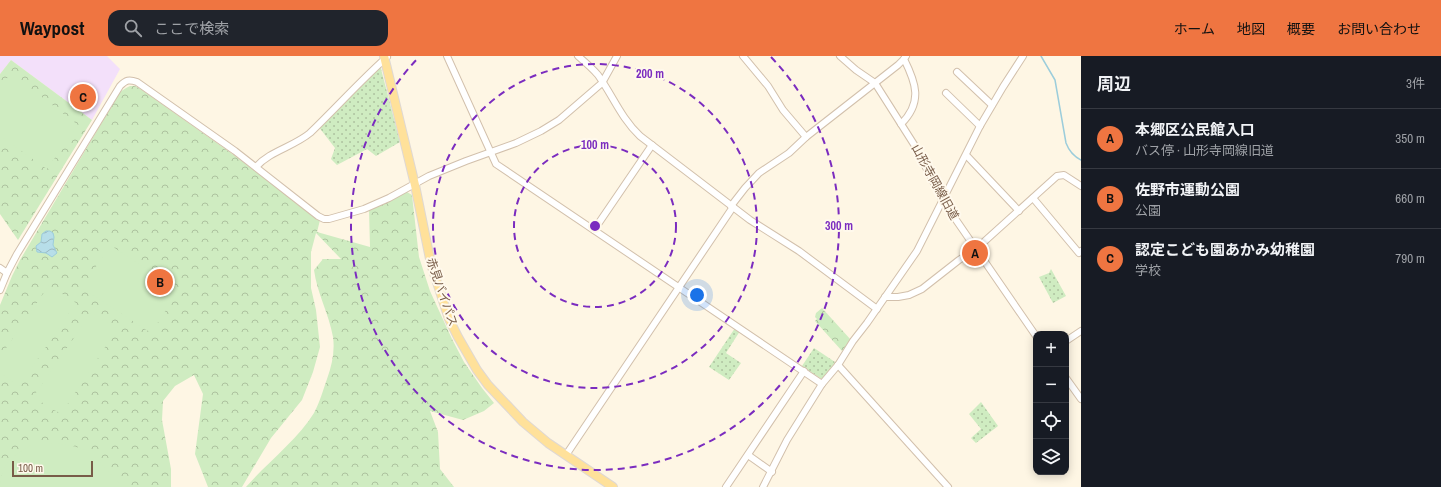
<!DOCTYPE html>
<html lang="ja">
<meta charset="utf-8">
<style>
body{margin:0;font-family:"Archivo Narrow","Noto Sans JP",sans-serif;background:#20242c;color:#f1f3f6}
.controls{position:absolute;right:12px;bottom:12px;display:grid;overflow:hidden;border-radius:8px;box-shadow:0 2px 10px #0003}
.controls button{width:36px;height:36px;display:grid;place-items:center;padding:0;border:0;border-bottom:1px solid #363941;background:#171b24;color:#f1f3f6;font:20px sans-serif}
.scale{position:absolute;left:12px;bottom:10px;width:81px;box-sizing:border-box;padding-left:4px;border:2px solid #785c48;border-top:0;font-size:11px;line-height:14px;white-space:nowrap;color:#785c48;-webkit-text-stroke:3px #fff9ec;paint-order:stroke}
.you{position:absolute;left:697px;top:239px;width:14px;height:14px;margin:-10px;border:3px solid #fff;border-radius:50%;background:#1a73e8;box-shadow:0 0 0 6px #1a73e833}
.badge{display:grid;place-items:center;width:26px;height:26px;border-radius:50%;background:#ef7541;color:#111;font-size:13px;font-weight:700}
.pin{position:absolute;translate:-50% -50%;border:2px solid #fff;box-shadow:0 1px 4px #0006}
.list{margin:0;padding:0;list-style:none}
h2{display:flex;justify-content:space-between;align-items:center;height:52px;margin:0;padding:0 16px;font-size:17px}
h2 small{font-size:13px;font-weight:400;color:#9ea1a6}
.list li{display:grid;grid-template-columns:26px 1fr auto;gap:12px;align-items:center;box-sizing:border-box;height:60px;padding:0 16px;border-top:1px solid #363941}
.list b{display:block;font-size:15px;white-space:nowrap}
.list p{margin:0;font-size:13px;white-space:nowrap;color:#9ea1a6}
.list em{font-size:13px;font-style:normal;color:#9ea1a6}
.icon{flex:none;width:22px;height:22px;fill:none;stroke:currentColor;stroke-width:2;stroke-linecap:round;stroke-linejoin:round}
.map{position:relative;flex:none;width:1081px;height:431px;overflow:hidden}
header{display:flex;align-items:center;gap:24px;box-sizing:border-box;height:56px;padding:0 20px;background:#ef7541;color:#111}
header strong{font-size:19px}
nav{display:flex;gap:22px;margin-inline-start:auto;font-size:14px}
.search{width:280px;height:36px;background:#20242c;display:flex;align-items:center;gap:10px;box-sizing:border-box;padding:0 14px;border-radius:12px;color:#9ea1a6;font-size:15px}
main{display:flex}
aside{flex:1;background:#171b24}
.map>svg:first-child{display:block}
.education{fill:#f3e0fa}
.grass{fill:url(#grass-dots)}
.forest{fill:url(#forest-crowns)}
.pitch{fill:#cfecc1}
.water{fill:url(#water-waves);stroke:#9ccddb}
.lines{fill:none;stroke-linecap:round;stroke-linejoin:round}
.stream{stroke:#9ccddb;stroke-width:1.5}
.minor-casing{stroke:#d2c0ac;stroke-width:8}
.major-casing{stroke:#dfd8d3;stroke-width:10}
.minor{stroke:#fff;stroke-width:6}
.major{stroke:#ffe19a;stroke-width:8}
.ring{fill:none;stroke:#7b2cbf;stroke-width:2;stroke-dasharray:7 5}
.labels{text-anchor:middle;stroke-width:4;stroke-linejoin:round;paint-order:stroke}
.street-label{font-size:12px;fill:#785c48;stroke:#fff9ec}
.centre{fill:#7b2cbf;stroke:#fff9ec;stroke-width:2}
.ring-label{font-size:12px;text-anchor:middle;font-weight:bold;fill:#7b2cbf;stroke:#fff9ec;stroke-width:4;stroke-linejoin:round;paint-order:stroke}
</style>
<header>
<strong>Waypost</strong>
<div class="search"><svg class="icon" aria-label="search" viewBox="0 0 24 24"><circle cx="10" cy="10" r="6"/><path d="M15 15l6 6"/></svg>ここで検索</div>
<nav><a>ホーム</a><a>地図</a><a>概要</a><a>お問い合わせ</a></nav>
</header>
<main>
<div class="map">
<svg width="1081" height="431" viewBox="0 0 1081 431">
<defs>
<pattern id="grass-dots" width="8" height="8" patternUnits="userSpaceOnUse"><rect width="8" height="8" fill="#cfecc1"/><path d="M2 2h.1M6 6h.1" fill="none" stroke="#adc29f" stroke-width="1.8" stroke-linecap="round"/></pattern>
<pattern id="forest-crowns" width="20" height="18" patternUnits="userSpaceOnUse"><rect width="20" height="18" fill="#cfecc1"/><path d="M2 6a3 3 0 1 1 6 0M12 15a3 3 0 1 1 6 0" fill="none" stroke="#adc29f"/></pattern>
<pattern id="water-waves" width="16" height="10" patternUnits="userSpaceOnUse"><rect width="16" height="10" fill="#b7dee9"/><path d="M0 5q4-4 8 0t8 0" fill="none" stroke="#9ab7bf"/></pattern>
</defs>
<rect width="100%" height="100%" fill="#fef6e4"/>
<polygon class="education" points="0,0 107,0 120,13 92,64 11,4 0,18"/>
<g class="grass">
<polygon points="380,9 400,86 376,100 367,93 337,109 331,103 335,92 318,70"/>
<polygon points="1051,213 1066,240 1053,247 1039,221 1049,217"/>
<polygon points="735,272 740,275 726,297 741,307 729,324 709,311"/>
<polygon points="814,292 835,306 823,324 802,310"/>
<polygon points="981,346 998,370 976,387 971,382 981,373 969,358"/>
</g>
<g class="forest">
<polygon points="11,4 92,64 18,184 0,158 0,18"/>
<path d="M130,30H135L142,34L231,97L320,164L317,176L370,191L369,154L407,136L412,139L419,201L430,235L452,283L464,306L482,332L494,347L484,355L463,364L430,355L438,376L440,413L454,431H246C267,407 298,383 314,357C320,346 323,334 327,323C332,309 335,295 333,281C329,258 317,237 314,214L323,203H341L316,177L311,196V232L316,254L320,291L313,316L302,344L271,382L242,431H208L195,398L203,338L194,319L175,330L163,345L162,364L171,413V431H0V249L12,220L20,204L120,36L126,32Z"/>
<polygon points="822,252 851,284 842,295 815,265 817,263 815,261 816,257"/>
</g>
<g class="pitch">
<polygon points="11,17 78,69 47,113 0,80 0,32"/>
<polygon points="110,189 179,234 151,277 82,232"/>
<polygon points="49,229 76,247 19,330 0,317 0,301"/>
<polygon points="91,257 117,273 61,358 33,341"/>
<path d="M34,387C51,387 69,387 85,394C95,399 110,418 119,427V431H0C0,406 16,399 34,387Z"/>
</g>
<polygon class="water" points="46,175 50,175 53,177 54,181 53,189 57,197 52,201 46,197 37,196 36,190 41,186 42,178"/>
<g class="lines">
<path class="stream" d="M1041,0L1055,24L1066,87C1069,95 1073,100 1081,104"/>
<defs>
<g id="minor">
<polyline points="447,0 496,108 822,328"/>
<path d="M578,0C585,6 592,12 598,19C613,40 621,62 640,80L750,164L799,195L877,253"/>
<polyline points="743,0 768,30 783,54 806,81"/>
<polyline points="840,0 856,14 875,27 915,90 943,145 1036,280"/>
<polyline points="957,16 992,49"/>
<polyline points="946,37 980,70"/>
<path d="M901,68C923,46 916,27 904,3L906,0"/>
<polyline points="967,100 1019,155"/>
<path d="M256,111C270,95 293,91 310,77C336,52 360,25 387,1"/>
<polyline points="1033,142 1079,197 1081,195"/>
<polyline points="731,150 745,132 759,117 789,97 806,81 898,9 904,3"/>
<polyline points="594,174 652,89"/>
<polyline points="0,212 7,217"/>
<path d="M0,234L7,217L17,198L120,30C126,24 129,23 137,26L235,95L318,160L324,163H329L364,153L389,142L429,120L466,105L516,87L541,75L559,64L602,27L617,0"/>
<polyline points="885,241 898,241 909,239 922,233 959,204 976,193 1057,120 1064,119 1081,130"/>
<polyline points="1066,285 1081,275"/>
<polyline points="838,309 948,431"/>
<polyline points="1066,322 1081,343"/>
<polyline points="566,399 733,151"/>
<polyline points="748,399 772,416"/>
<polyline points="726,431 804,315"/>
<polyline points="763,431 787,384 822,328 838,309 853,285 867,267 917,195 980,70 1003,31 1023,0"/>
</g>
<polyline id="major" points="384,0 415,129 431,208 449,263 458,281 477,314 488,329 523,366 548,387 613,431"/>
</defs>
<use href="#minor" class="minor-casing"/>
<use href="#major" class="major-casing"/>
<use href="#minor" class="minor"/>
<use href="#major" class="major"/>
</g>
<g class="ring">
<circle cx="595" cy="170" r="81"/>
<circle cx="595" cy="170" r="162"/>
<path d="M771 1A244 244 0 1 1 419 1"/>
</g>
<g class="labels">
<g class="street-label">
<text transform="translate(935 126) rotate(61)" y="4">山形寺岡線旧道</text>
<text transform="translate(442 236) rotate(71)" y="4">赤見バイパス</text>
</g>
</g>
<circle cx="595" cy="170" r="6" class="centre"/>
<g class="ring-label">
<text x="650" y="22">200 m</text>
<text x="595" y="93">100 m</text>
<text x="839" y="174">300 m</text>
</g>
</svg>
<div class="controls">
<button>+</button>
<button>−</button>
<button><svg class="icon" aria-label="locate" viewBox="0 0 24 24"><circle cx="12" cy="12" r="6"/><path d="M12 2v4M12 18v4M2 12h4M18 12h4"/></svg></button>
<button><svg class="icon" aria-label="layers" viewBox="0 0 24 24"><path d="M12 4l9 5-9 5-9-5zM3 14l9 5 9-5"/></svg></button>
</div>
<div class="scale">100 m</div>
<div class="you"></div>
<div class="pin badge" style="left:975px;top:197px">A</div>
<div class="pin badge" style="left:160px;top:226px">B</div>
<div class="pin badge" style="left:83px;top:41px">C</div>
</div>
<aside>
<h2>周辺<small>3件</small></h2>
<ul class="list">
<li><span class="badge">A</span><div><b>本郷区公民館入口</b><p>バス停 · 山形寺岡線旧道</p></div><em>350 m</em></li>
<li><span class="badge">B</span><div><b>佐野市運動公園</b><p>公園</p></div><em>660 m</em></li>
<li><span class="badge">C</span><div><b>認定こども園あかみ幼稚園</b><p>学校</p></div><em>790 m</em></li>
</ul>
</aside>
</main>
